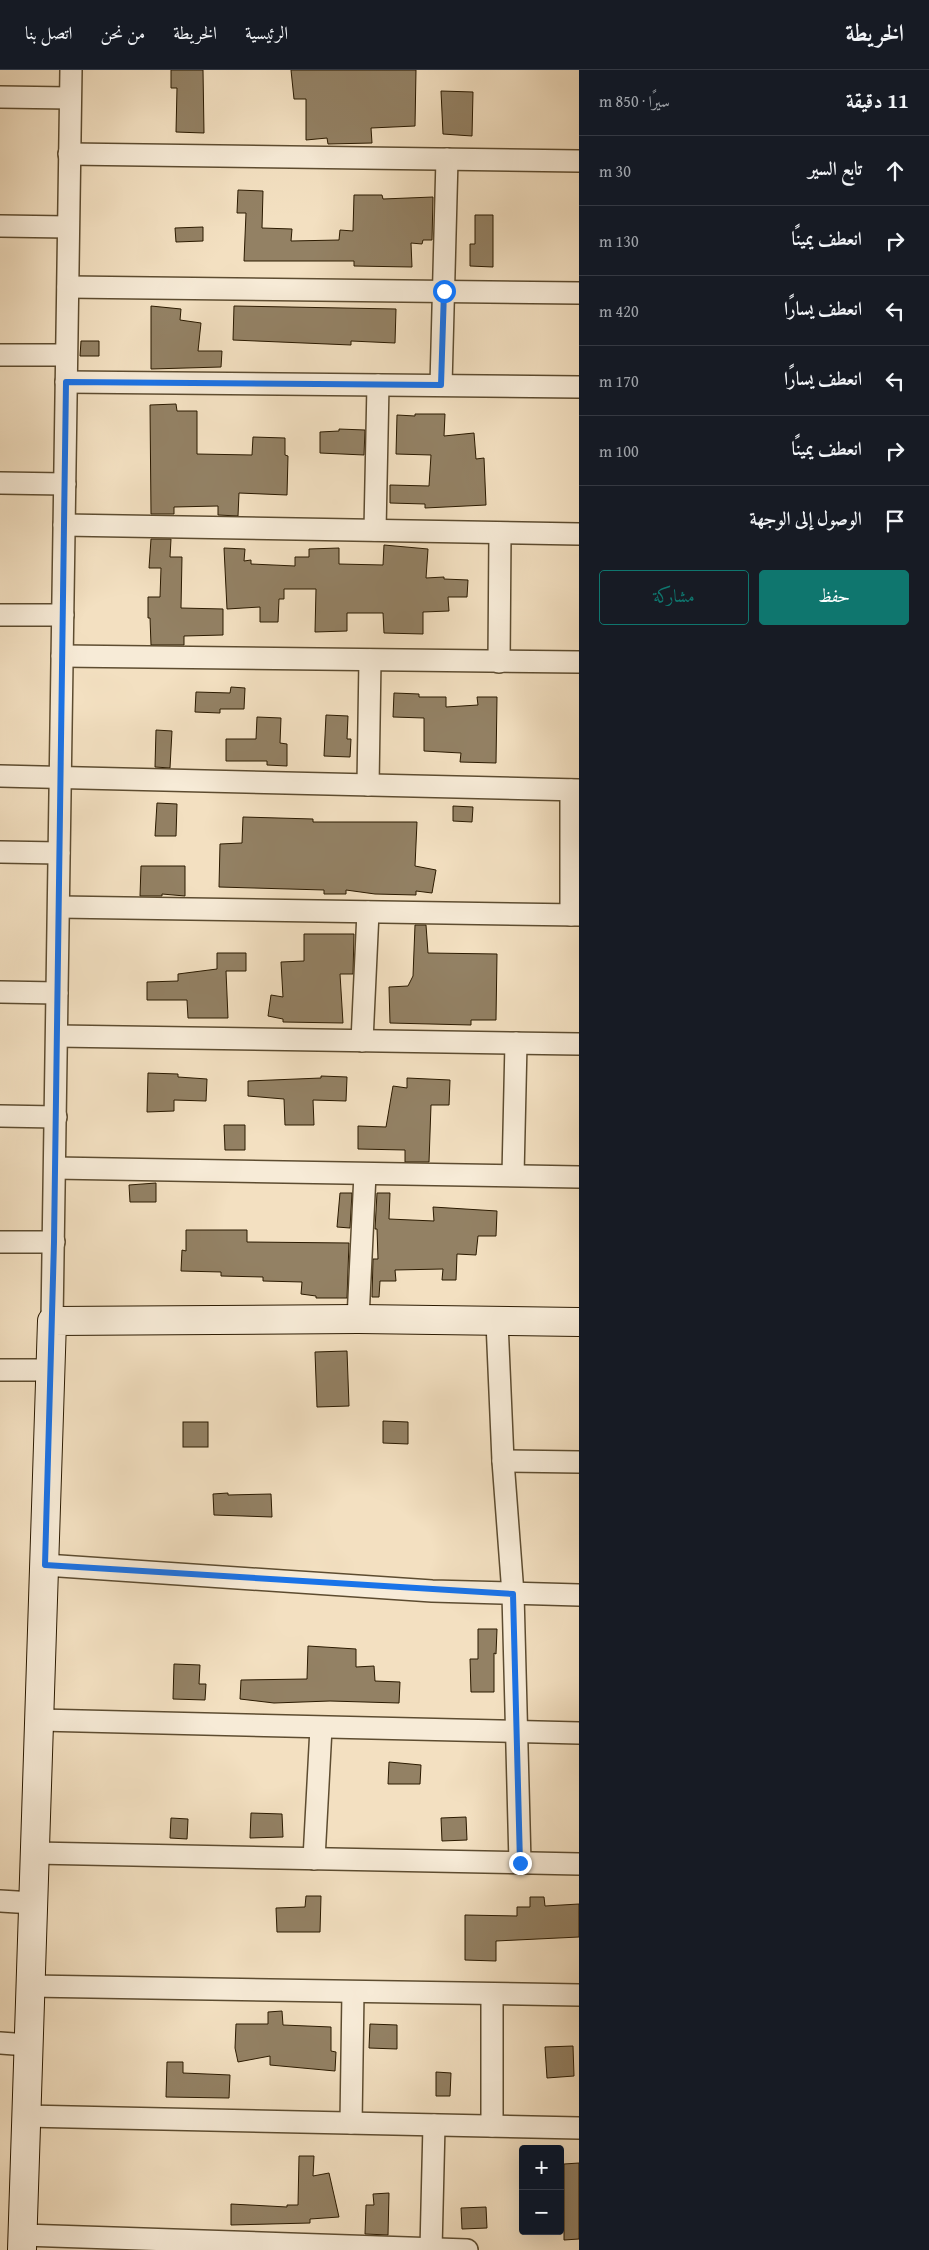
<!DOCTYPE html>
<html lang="ar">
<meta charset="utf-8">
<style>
body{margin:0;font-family:"Gentium Book Plus",Amiri,serif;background:#20242c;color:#f1f3f6;direction:rtl}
.controls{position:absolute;right:15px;bottom:15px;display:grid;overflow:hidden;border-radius:5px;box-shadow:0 5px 20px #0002}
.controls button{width:45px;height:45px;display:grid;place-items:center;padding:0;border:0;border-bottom:1px solid #363941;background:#171b24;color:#f1f3f6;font:25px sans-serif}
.stop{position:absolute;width:15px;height:15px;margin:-11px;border:4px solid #1a73e8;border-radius:50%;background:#fff}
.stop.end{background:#1a73e8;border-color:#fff;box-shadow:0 1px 5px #0008}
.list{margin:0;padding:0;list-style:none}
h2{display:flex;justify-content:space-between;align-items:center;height:65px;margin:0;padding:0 20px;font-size:21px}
h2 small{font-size:16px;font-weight:400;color:#9ea1a6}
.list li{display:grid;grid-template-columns:32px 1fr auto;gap:15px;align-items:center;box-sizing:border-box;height:70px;padding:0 20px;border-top:1px solid #363941}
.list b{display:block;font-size:19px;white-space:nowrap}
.list em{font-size:16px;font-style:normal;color:#9ea1a6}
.actions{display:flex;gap:10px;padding:15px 20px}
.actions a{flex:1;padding:11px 0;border:1px solid #0f766e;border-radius:5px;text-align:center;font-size:18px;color:#0f766e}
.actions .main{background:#0f766e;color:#fff}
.icon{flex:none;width:28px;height:28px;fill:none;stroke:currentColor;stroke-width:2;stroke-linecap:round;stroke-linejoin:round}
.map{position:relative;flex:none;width:579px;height:2180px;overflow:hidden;direction:ltr}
header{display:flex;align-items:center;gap:30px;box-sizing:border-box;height:70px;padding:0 25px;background:#171b24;border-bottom:1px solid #363941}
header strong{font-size:24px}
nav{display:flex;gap:28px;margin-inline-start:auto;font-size:18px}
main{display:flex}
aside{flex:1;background:#171b24}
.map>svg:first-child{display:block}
.building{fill:#938164;stroke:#2b1a00}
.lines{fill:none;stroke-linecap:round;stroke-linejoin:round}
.street-casing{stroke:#5d4c30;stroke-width:24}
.secondary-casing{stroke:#2b1a00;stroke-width:30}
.street{stroke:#f7ebd7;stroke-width:21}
.secondary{stroke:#f7ebd7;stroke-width:28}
.route{stroke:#1a73e8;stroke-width:6}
</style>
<header>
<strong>الخريطة</strong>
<nav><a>الرئيسية</a><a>الخريطة</a><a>من نحن</a><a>اتصل بنا</a></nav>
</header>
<main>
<aside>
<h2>11 دقيقة<small>سيرًا · 850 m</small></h2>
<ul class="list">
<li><svg class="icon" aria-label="ahead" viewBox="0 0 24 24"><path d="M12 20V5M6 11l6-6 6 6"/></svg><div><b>تابع السير</b></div><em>30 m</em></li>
<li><svg class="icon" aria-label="right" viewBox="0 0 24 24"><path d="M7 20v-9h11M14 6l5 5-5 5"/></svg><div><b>انعطف يمينًا</b></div><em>130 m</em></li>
<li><svg class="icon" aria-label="left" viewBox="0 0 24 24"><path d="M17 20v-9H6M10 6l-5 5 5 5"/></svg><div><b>انعطف يسارًا</b></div><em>420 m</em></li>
<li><svg class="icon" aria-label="left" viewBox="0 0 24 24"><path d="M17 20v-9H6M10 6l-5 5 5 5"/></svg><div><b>انعطف يسارًا</b></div><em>170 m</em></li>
<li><svg class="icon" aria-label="right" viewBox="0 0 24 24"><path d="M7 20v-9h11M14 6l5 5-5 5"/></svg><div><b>انعطف يمينًا</b></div><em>100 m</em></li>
<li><svg class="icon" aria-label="arrive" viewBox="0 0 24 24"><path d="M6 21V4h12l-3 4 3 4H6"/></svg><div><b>الوصول إلى الوجهة</b></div></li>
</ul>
<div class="actions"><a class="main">حفظ</a><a>مشاركة</a></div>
</aside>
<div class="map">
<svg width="579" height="2180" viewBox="0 0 579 2180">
<rect width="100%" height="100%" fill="#f3e0c1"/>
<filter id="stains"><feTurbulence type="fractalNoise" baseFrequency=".004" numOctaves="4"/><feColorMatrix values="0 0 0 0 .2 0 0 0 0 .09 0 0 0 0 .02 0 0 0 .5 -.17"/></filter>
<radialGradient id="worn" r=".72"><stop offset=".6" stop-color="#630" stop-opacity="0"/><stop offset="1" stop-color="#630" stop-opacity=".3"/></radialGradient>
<g class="building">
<polygon points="171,0 203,0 204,63 176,62 177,18 171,18"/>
<polygon points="291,0 416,0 415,56 371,58 372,73 328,74 327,68 306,70 306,29 294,29"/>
<polygon points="441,21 473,22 472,66 443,64"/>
<polygon points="238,120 263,121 262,158 292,159 291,171 339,170 340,160 353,161 354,125 382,125 383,129 433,127 432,170 423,170 422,174 411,173 412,197 354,196 354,191 244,191 246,143 237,143"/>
<polygon points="475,145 493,145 493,197 470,196 470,174 475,174"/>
<polygon points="203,157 203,171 176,172 175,158"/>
<polygon points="151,236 181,239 180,250 201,253 198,281 222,281 221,297 151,299"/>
<polygon points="234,236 396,239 395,273 351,271 351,275 233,270"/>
<polygon points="81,271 99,271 99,286 80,286"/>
<polygon points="176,334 177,341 197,341 197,384 252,385 253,367 285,368 285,385 288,386 287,425 239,423 238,446 218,445 218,436 174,437 174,444 151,444 150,335"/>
<polygon points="415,344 445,344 444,366 474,363 476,389 484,388 486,435 425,438 425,434 390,433 390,415 429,416 431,385 396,384 397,345 415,346"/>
<polygon points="339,359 365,360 364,385 320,383 320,362 339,361"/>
<polygon points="151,469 171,469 170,487 182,487 181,538 223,539 223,565 184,566 184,575 151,575 150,548 148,548 148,527 160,527 161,498 149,498"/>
<polygon points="384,475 428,479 426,508 444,507 444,509 468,510 467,527 448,527 449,541 423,542 423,564 384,563 383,543 347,543 347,561 315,562 316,519 284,519 284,529 279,529 278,552 260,552 260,537 227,539 224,478 245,479 244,491 251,490 251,494 295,496 295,487 309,487 309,479 339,478 339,494 383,495"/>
<polygon points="231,617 245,618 244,639 220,639 220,643 195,642 196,622 230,623"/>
<polygon points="394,623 419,624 419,627 446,627 446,637 478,635 477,627 497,627 496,693 460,692 461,683 424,681 424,648 393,647"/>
<polygon points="326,645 348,646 347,669 351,669 350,687 324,686"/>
<polygon points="257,647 281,648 280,673 287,674 287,696 267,695 267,691 226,691 226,669 256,669"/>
<polygon points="156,660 172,661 170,698 155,697"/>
<polygon points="157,733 177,734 176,766 155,766"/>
<polygon points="453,736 473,737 472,752 453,751"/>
<polygon points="243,747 313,749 313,752 417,752 415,796 436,800 432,823 416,821 416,825 375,824 346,820 346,824 324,824 324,820 219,817 220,774 242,773"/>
<polygon points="141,796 185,796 185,826 162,824 162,826 140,826"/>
<polygon points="415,855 426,855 428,883 497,884 496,950 471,950 471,955 390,953 389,917 408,916 413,906"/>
<polygon points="304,864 354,864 353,904 340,904 343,953 283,952 283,949 268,946 271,925 283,927 281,892 304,891"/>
<polygon points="217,883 246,883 246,901 226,901 228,948 188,948 187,930 147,930 147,912 178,911 178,904 217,899"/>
<polygon points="148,1003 178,1004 178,1007 207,1009 206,1031 174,1030 174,1041 147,1042"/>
<polygon points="321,1006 347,1007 346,1031 313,1030 314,1055 285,1055 284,1029 248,1026 248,1011 321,1008"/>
<polygon points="407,1008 450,1010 449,1035 431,1035 429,1092 405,1092 405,1080 358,1079 358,1056 386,1057 393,1016 407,1018"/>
<polygon points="224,1055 245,1055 245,1080 225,1080"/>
<polygon points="156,1113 156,1132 130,1132 129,1115"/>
<polygon points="340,1123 352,1123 350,1158 337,1157"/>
<polygon points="377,1123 390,1123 389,1149 434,1151 433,1137 497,1141 496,1166 478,1166 476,1185 457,1184 456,1210 442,1210 443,1199 395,1200 396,1211 380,1211 379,1227 372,1227 373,1189 378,1189 377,1159 375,1159"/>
<polygon points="186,1160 247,1160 247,1172 349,1173 347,1228 316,1228 316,1226 301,1224 302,1212 263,1211 263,1207 221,1206 221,1202 181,1201 182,1180 186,1181"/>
<polygon points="347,1281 349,1336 317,1337 315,1282"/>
<polygon points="383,1351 408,1352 408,1374 383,1373"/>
<rect x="183" y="1352" width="25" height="25"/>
<polygon points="228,1423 228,1425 271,1424 272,1447 214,1445 213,1424"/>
<polygon points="478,1559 497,1559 496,1584 494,1583 494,1622 471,1622 470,1589 478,1589"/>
<polygon points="308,1576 356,1579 356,1597 374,1596 375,1611 400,1612 399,1633 330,1631 274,1633 240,1629 241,1610 307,1609"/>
<polygon points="174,1594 200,1595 199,1614 206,1614 205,1630 173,1629"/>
<polygon points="389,1692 421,1695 420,1714 388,1714"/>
<polygon points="251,1743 282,1744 283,1767 250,1768"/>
<polygon points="466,1747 467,1770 442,1771 441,1748"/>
<polygon points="171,1748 188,1749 187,1769 170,1768"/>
<polygon points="306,1826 321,1826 320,1862 277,1862 276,1838 305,1837"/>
<polygon points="530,1827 544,1827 545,1836 579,1834 579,1867 496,1871 496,1891 465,1890 465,1845 517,1846 517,1837 530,1837"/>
<polygon points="282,1941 283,1955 331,1957 331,1981 336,1982 335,2001 270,1995 270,1986 238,1992 235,1978 236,1954 268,1954 268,1942"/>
<polygon points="370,1954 397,1955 397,1979 369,1978"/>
<polygon points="573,1976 574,2006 547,2008 545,1977"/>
<polygon points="167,1992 183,1992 183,2003 230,2005 229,2028 166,2027"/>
<polygon points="436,2002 451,2003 450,2026 436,2026"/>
<polygon points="299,2086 314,2086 313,2106 329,2103 339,2147 310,2149 310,2153 231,2155 231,2134 287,2137 287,2135 298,2135"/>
<polygon points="579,2093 579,2169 564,2170 564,2094"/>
<polygon points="389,2123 388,2165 365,2164 366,2135 374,2135 373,2124"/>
<polygon points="486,2137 487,2158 462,2159 461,2138"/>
</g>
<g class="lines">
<defs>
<g id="street">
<polyline points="0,27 70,28"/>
<polyline points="69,84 579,91"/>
<polyline points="0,156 68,157"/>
<polyline points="68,217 579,223"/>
<polyline points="0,285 66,285"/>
<polyline points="66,312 579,317"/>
<polyline points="441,315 447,89"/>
<polyline points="0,413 65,414"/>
<polyline points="64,455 579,464"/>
<polyline points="375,460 378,315"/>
<polyline points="0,545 63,545"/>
<polyline points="62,586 579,592"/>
<polyline points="499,592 500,463"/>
<polyline points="0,706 579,720"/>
<polyline points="368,715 370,590"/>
<polyline points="0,782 59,783"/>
<polyline points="59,837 579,845"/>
<polyline points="571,845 571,720"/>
<polyline points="0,922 57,923"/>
<polyline points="57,966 579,974"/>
<polyline points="362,971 368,842"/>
<polyline points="0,1046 56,1047"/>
<polyline points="55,1098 579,1107"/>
<polyline points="513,1105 516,973"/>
<polyline points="0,1172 54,1172"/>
<polyline points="358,1249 365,1104"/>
<polyline points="52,1251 71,0"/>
<polyline points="497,1252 503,1391 513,1524 520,1793"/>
<polyline points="0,1300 50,1300"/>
<polyline points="503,1391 579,1392"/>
<polyline points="45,1495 432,1521 579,1525"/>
<polyline points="40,1650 579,1663"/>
<polyline points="35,1783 579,1794"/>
<polyline points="314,1789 321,1658"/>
<polyline points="0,1831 33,1833"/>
<polyline points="31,1916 579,1925"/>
<polyline points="492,1924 492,2056"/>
<polyline points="0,1973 28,1975"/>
<polyline points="25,2046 579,2058"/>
<polyline points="351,2053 353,1922"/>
<polyline points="23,2165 467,2180"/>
<polyline points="431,2179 434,2055"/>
</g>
<polyline id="secondary" points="22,2180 52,1251 358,1249 579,1252"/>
</defs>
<use href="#street" class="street-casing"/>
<use href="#secondary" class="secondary-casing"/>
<use href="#street" class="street"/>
<use href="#secondary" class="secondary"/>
</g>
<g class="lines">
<polyline class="route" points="444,221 441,315 66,312 54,1172 45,1495 513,1524 520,1793"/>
</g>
<rect width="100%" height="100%" filter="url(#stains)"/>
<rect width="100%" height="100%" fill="url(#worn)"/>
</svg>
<div class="controls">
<button>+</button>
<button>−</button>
</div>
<div class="stop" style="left:444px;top:221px"></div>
<div class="stop end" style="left:520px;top:1793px"></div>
</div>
</main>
